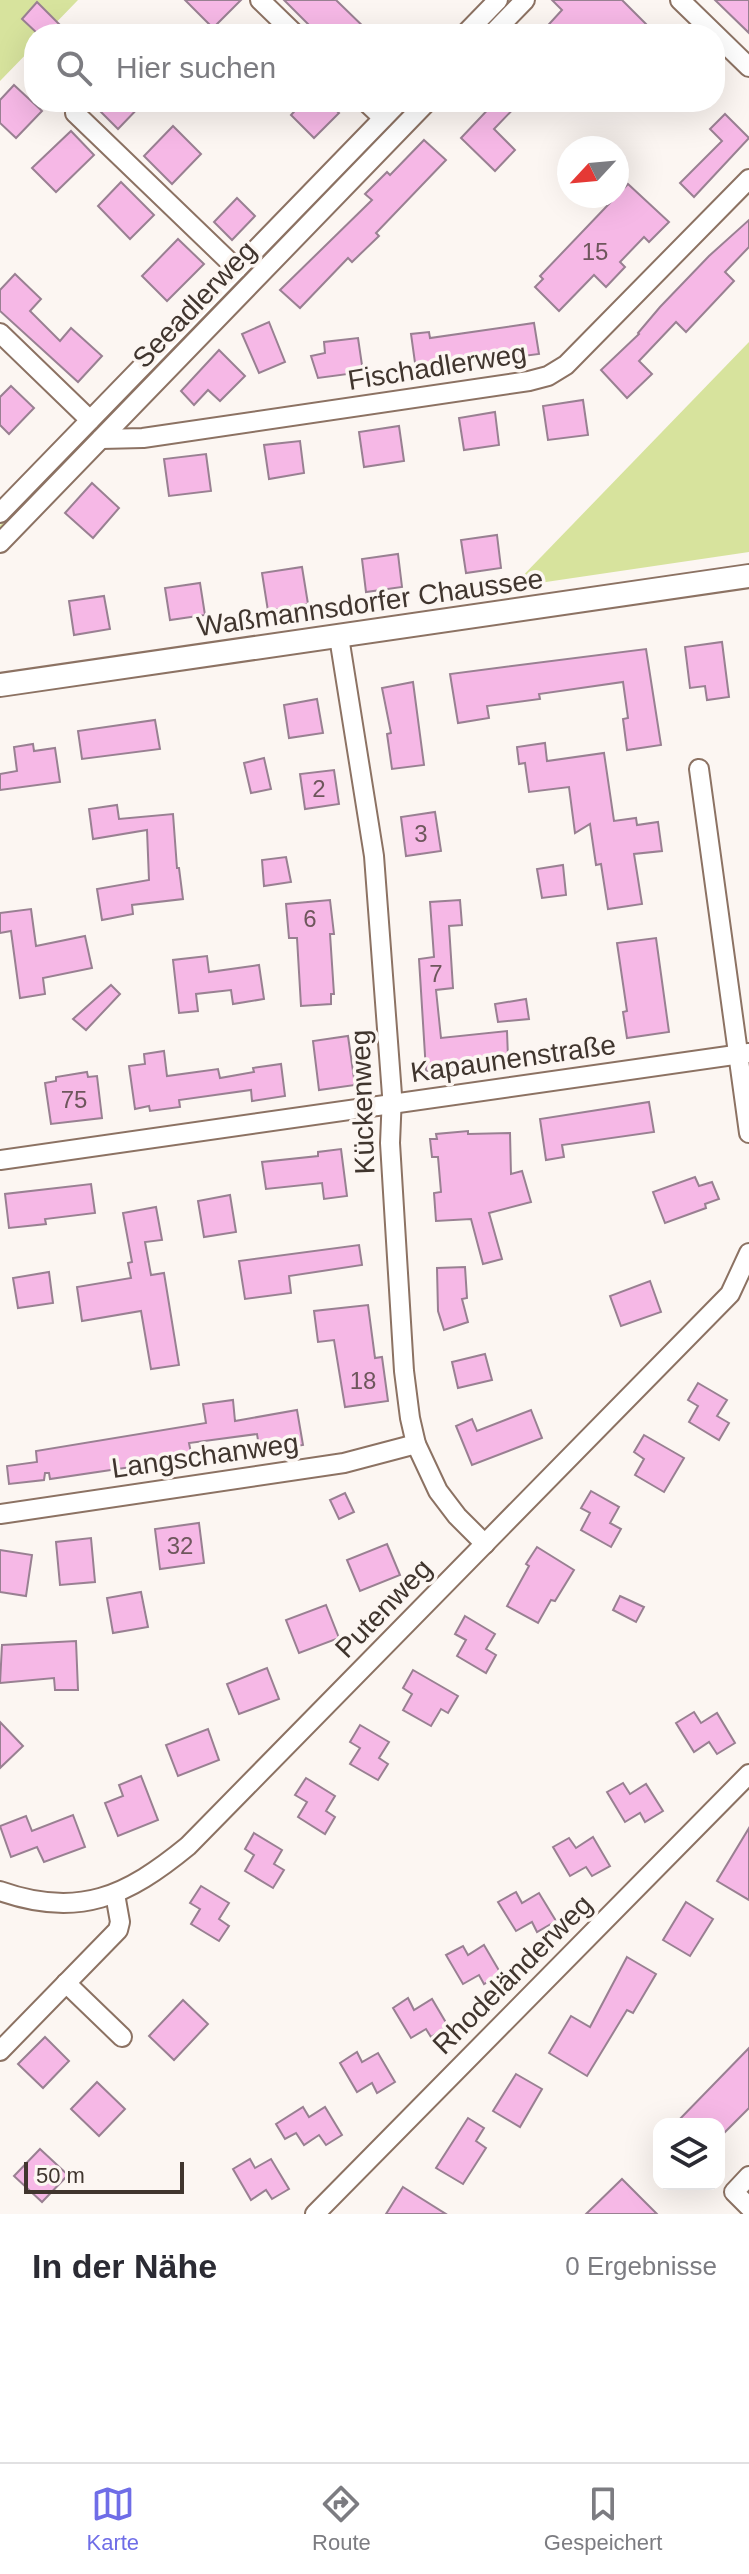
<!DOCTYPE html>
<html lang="de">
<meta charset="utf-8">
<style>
body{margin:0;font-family:Helvetica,sans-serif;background:#f2f2f3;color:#2b2b33}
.controls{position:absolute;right:24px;bottom:24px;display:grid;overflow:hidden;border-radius:16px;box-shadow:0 8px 32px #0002}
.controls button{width:72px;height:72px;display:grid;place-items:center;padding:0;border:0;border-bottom:2px solid #e1e1e2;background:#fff;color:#2b2b33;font:40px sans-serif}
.compass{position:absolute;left:557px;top:136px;width:72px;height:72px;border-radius:50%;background:#fff;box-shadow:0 8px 32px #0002;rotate:244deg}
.scale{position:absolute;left:24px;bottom:20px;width:160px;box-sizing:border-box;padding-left:8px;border:4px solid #40352e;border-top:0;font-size:22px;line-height:28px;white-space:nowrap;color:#40352e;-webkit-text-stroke:6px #fcf6f2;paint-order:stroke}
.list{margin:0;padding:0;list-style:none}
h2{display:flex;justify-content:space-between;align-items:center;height:104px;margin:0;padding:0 32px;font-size:34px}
h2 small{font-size:26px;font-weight:400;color:#7c7c81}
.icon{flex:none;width:44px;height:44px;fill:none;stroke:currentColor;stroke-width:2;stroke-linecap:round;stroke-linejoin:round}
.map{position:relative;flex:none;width:749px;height:2214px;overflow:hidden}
.search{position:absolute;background:#fff;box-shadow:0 8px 32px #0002;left:24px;right:24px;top:24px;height:88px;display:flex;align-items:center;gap:20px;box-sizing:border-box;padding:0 28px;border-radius:32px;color:#7c7c81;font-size:30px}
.sheet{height:248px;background:#fff}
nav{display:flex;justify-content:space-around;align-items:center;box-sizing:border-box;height:112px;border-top:2px solid #e1e1e2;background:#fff;font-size:22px;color:#7c7c81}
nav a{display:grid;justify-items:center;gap:4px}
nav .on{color:#6f6de7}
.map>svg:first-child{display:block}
.green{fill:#d7e39d}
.building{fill:#f6b8e6;stroke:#998092;stroke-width:2}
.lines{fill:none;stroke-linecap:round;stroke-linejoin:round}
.minor-casing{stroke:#8c7263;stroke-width:22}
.tertiary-casing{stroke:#8c7263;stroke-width:26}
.minor{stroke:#fff;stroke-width:18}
.tertiary{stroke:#fff;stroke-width:22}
.labels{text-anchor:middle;stroke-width:7;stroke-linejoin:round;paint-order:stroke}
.number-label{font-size:24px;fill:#6e565c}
.street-label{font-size:28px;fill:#40352e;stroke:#fcf6f2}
</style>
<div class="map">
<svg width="749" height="2214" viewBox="0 0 749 2214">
<rect width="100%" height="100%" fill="#fcf6f2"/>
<g class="green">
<polygon points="0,0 78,0 45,34 34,34 34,46 0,81"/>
<polygon points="408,102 418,102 0,536 0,525 233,284 237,284 254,267 253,263 307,206 311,207 338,179 337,176"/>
<polygon points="749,342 749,552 512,587"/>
</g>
<g class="building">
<polygon points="185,0 241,0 213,28"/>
<polygon points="284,0 336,0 371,34 318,34"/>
<polygon points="552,0 622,0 656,34 540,34 562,10"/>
<polygon points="715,0 749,0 749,33"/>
<polygon points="37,2 69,34 38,34 22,19"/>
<polygon points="14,85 42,111 16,138 0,123 0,100"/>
<polygon points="91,102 144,102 118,129"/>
<polygon points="303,102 327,102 339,113 314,138 291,115"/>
<polygon points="495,102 520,102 494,129 515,150 495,171 461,138"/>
<polygon points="725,114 749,138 694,197 680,183 722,141 710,129"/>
<polygon points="173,126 201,154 172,184 144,156"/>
<polygon points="71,131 94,155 56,192 32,168"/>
<polygon points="424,140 446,160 376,233 379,236 352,262 348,258 300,308 280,290 372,200 365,194 387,172 390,175"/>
<polygon points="121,182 154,215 130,239 98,206"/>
<polygon points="628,184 669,222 649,242 644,237 620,262 625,267 606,287 594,275 559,311 535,287 543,279 540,276"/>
<polygon points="237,198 255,216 232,240 214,222"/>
<polygon points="749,220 749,247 725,272 734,281 686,332 676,322 639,361 652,374 627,398 601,370 639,334 638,333 660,307 709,256"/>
<polygon points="178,239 204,264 167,301 142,276"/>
<polygon points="15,274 41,299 30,311 60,341 71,328 102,356 78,382 0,311 0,290"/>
<polygon points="269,322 285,362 259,373 242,334"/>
<polygon points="534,323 539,354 416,370 411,334 429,332 430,338"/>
<polygon points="358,338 363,372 318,378 311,356 325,353 324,342"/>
<polygon points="219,350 245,376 220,401 208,390 194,405 181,391"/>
<polygon points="11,386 34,408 9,434 0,425 0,397"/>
<polygon points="583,400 588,435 548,440 543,406"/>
<polygon points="495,412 499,445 464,450 459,418"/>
<polygon points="399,426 404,461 364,467 359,432"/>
<polygon points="300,441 304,473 269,479 264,445"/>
<polygon points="206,454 211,491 169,496 164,459"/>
<polygon points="92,483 119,508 93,538 65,513"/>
<polygon points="497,535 501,568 466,573 461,540"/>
<polygon points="398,554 402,587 366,592 362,559"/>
<polygon points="302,567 308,604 268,611 262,573"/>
<polygon points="200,583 205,615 170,620 165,588"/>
<polygon points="104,596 110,629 74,635 69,601"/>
<polygon points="722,642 729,697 707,700 705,686 690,688 685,647"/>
<polygon points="646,649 661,745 627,750 623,719 628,718 623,682 539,694 540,699 487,706 489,718 458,723 450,674"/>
<polygon points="413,682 424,765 392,769 387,734 391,733 382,688"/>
<polygon points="317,699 323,733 289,738 284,705"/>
<polygon points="155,720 160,749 82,759 78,731"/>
<polygon points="545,743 547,761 604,753 614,821 636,818 637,825 658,822 662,851 634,854 642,904 608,909 601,864 596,865 590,824 575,833 569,787 529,792 525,763 519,764 517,747"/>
<polygon points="33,744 34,751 55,748 60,782 0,790 0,774 17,771 14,747"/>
<polygon points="264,758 271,789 251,793 244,763"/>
<polygon points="334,770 339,804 305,809 300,774"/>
<polygon points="117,805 119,819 173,814 177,868 179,868 183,899 132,905 133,914 102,920 97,889 149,880 147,830 93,839 89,809"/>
<polygon points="435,812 441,851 406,856 401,817"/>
<polygon points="286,857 291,882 264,886 262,860"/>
<polygon points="563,865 566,895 542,898 537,869"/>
<polygon points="330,900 334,934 330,934 334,994 331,994 331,1004 301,1006 297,938 289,938 286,904"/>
<polygon points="460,900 462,925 449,926 453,988 436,990 441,1038 507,1031 508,1058 471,1066 426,1071 419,959 434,957 430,902"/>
<polygon points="31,909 36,946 85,936 92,968 43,978 45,994 20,998 11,931 0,933 0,913"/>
<polygon points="656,938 669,1032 627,1038 623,1012 627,1011 617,943"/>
<polygon points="207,956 209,972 259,965 264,999 233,1004 231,990 196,994 198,1011 179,1013 173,960"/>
<polygon points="111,985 120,994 86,1030 73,1019"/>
<polygon points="526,999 529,1019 498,1022 495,1004"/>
<polygon points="348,1036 355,1085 319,1090 313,1041"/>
<polygon points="164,1051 167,1076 218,1069 220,1078 254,1072 253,1068 281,1064 285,1096 252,1101 251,1090 179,1100 180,1107 150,1111 149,1106 135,1109 129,1066 145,1064 144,1054"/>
<polygon points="87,1072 88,1077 97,1076 102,1118 51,1124 45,1083 56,1081 56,1077"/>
<polygon points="649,1102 654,1132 562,1145 564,1157 546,1160 540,1119"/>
<polygon points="468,1131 468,1134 510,1133 511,1174 522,1171 531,1202 489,1213 502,1259 483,1264 471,1219 436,1221 434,1193 441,1192 438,1157 432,1157 430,1139 437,1139 436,1134"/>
<polygon points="341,1149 347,1196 324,1199 322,1183 266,1189 262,1162 318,1156 318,1152"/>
<polygon points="695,1177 699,1186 712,1182 719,1199 705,1204 706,1208 665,1223 653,1192"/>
<polygon points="91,1184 95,1213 45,1219 46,1224 9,1228 5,1194"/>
<polygon points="230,1195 236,1232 204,1237 198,1201"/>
<polygon points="156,1207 162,1240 145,1242 151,1275 164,1273 179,1365 151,1369 141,1311 82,1321 77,1287 131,1278 128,1263 132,1262 123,1213"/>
<polygon points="359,1245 362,1265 289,1276 291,1293 245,1299 239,1261"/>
<polygon points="465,1267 467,1298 462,1299 468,1322 444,1330 438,1311 437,1268"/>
<polygon points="49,1272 53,1303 18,1308 13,1278"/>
<polygon points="650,1281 661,1312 621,1326 610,1296"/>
<polygon points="368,1305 375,1358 382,1357 388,1401 345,1407 334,1340 318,1342 314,1311"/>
<polygon points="485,1354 492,1380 458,1388 452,1362"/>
<polygon points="698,1383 727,1400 717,1416 729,1423 719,1440 689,1422 698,1406 688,1400"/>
<polygon points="233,1400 235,1421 297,1410 303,1445 260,1452 257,1434 189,1443 192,1458 50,1479 49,1473 45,1473 44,1480 9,1484 7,1466 37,1462 36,1451 206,1423 203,1404"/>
<polygon points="531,1410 542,1438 472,1465 456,1426 472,1419 477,1431"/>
<polygon points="644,1435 684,1458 664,1492 635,1475 644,1459 634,1452"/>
<polygon points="591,1491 619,1507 610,1523 621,1529 611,1547 581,1530 590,1513 581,1508"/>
<polygon points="345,1493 354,1512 339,1519 330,1500"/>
<polygon points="199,1523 204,1563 160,1569 155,1529"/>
<polygon points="91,1538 95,1582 60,1585 56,1542"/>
<polygon points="387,1544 400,1575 360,1591 347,1560"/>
<polygon points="537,1547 574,1570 555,1601 551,1600 538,1623 507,1606 529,1566 526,1564"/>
<polygon points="0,1550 32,1555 26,1596 0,1592"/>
<polygon points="141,1592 148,1627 113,1633 107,1598"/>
<polygon points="620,1596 644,1607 636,1622 613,1610"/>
<polygon points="326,1605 339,1638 299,1653 286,1620"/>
<polygon points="465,1616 495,1634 486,1649 496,1655 486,1673 457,1656 466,1640 455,1634"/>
<polygon points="76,1641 78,1690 55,1690 54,1678 0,1683 2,1645"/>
<polygon points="267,1668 279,1699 239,1714 227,1684"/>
<polygon points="413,1670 458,1696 448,1713 441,1709 431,1726 403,1710 412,1694 403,1688"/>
<polygon points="694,1712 701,1723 717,1713 735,1743 717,1754 709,1742 694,1752 676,1723"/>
<polygon points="0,1722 23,1746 0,1768"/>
<polygon points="360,1725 389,1742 379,1758 388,1764 378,1780 350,1764 360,1748 350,1742"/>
<polygon points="208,1729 219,1760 178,1776 166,1745"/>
<polygon points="141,1776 158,1820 118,1836 105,1803 123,1796 119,1785"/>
<polygon points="306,1778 335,1796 326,1811 335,1817 325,1834 298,1817 307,1802 295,1795"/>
<polygon points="623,1783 630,1794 646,1784 663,1811 645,1822 640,1813 625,1822 607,1792"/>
<polygon points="73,1815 85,1847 44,1862 37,1847 11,1857 0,1826 26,1816 32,1831"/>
<polygon points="749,1828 749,1900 717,1881"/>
<polygon points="254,1833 282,1850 274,1864 284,1870 273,1888 245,1871 254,1855 245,1849"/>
<polygon points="593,1837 610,1866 592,1876 586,1867 570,1876 553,1847 569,1838 576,1848"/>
<polygon points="201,1886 229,1903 219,1919 229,1926 219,1941 191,1924 200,1909 190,1903"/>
<polygon points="516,1892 522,1903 539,1893 556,1921 537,1932 532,1922 516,1931 498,1902"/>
<polygon points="686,1902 713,1919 690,1956 663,1940"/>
<polygon points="484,1945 501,1974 484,1984 479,1975 463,1984 446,1955 463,1946 468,1955"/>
<polygon points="627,1957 656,1974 633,2013 627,2010 587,2076 549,2053 571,2016 590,2027"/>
<polygon points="408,1998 414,2010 432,1999 448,2026 431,2037 426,2029 411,2038 393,2008"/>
<polygon points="183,2000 208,2024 174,2060 149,2036"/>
<polygon points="45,2037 69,2061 43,2088 18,2064"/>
<polygon points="749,2048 749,2108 719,2138 719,2124 675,2124"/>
<polygon points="357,2052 362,2062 378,2053 395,2082 377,2093 372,2083 357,2092 340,2063"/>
<polygon points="516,2074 542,2089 520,2127 493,2111"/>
<polygon points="97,2082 125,2109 99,2136 71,2109"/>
<polygon points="303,2107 309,2117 325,2107 342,2135 326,2145 319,2135 304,2145 296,2133 285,2139 276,2124"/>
<polygon points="468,2118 484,2128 476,2141 486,2148 463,2184 436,2168"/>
<polygon points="40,2149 68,2175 42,2202 14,2176"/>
<polygon points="250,2159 255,2168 271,2159 289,2189 272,2199 266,2190 251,2200 233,2169"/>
<polygon points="622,2179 657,2214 586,2214"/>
<polygon points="403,2187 446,2214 386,2214"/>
</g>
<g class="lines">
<defs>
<g id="minor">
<polyline points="260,0 295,34"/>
<polyline points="680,0 749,67"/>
<polyline points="465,34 498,0"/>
<polyline points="492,34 525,0"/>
<polyline points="366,102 383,118"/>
<polyline points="75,113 237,269"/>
<polyline points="0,333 90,420"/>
<polyline points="101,439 143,438 529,381 548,376 566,365 749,179"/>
<polyline points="0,513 399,102"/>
<polyline points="0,543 427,102"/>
<polyline points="339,637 374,856 392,1095 390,1143 404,1371 410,1418 416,1444 438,1491 457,1516 485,1544"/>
<polyline points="699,769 749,1133"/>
<polyline points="0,1160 749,1053"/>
<polyline points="0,1514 344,1463 416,1444"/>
<path d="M0,1891C79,1919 127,1896 188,1846L730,1294L749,1253"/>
<polyline points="66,1983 122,2037"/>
<polyline points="0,2051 118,1930 120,1922 115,1894"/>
<polyline points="749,2176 734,2192 749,2207"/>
<polyline points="315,2214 749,1774"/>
</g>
<polyline id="tertiary" points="0,685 749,576"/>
</defs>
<use href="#minor" class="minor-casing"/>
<use href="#tertiary" class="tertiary-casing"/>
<use href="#minor" class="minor"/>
<use href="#tertiary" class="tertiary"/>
</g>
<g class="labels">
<g class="number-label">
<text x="595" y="260">15</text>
<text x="319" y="797">2</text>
<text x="421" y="842">3</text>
<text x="310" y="927">6</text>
<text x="436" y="982">7</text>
<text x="74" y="1108">75</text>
<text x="363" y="1389">18</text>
<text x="180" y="1554">32</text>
</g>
<g class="street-label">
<text transform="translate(194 304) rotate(-46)" y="10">Seeadlerweg</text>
<text transform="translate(437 366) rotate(-9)" y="10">Fischadlerweg</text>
<text transform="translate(370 602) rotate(-8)" y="10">Waßmannsdorfer Chaussee</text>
<text transform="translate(513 1058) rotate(-8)" y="10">Kapaunenstraße</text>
<text transform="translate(362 1102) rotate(-92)" y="10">Kückenweg</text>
<text transform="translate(205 1455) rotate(-8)" y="10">Langschanweg</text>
<text transform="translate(383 1608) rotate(-46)" y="10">Putenweg</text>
<text transform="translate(512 1974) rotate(-45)" y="10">Rhodeländerweg</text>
</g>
</g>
</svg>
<div class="controls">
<button><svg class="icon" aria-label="layers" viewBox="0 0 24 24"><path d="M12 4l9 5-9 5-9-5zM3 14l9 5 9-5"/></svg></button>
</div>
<svg class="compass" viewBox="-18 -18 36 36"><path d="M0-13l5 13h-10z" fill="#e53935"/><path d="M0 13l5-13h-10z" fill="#7c7c81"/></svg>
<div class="scale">50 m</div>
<div class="search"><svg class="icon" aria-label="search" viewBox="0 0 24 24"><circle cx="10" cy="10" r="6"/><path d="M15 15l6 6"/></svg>Hier suchen</div>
</div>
<section class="sheet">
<h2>In der Nähe<small>0 Ergebnisse</small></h2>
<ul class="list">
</ul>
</section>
<nav>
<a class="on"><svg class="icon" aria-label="map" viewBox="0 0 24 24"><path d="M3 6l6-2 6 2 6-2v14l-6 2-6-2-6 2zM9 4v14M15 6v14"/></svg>Karte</a>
<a><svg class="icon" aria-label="directions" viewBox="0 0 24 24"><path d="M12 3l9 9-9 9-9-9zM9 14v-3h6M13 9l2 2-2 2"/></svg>Route</a>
<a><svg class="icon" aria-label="saved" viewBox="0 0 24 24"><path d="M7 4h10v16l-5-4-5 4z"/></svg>Gespeichert</a>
</nav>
